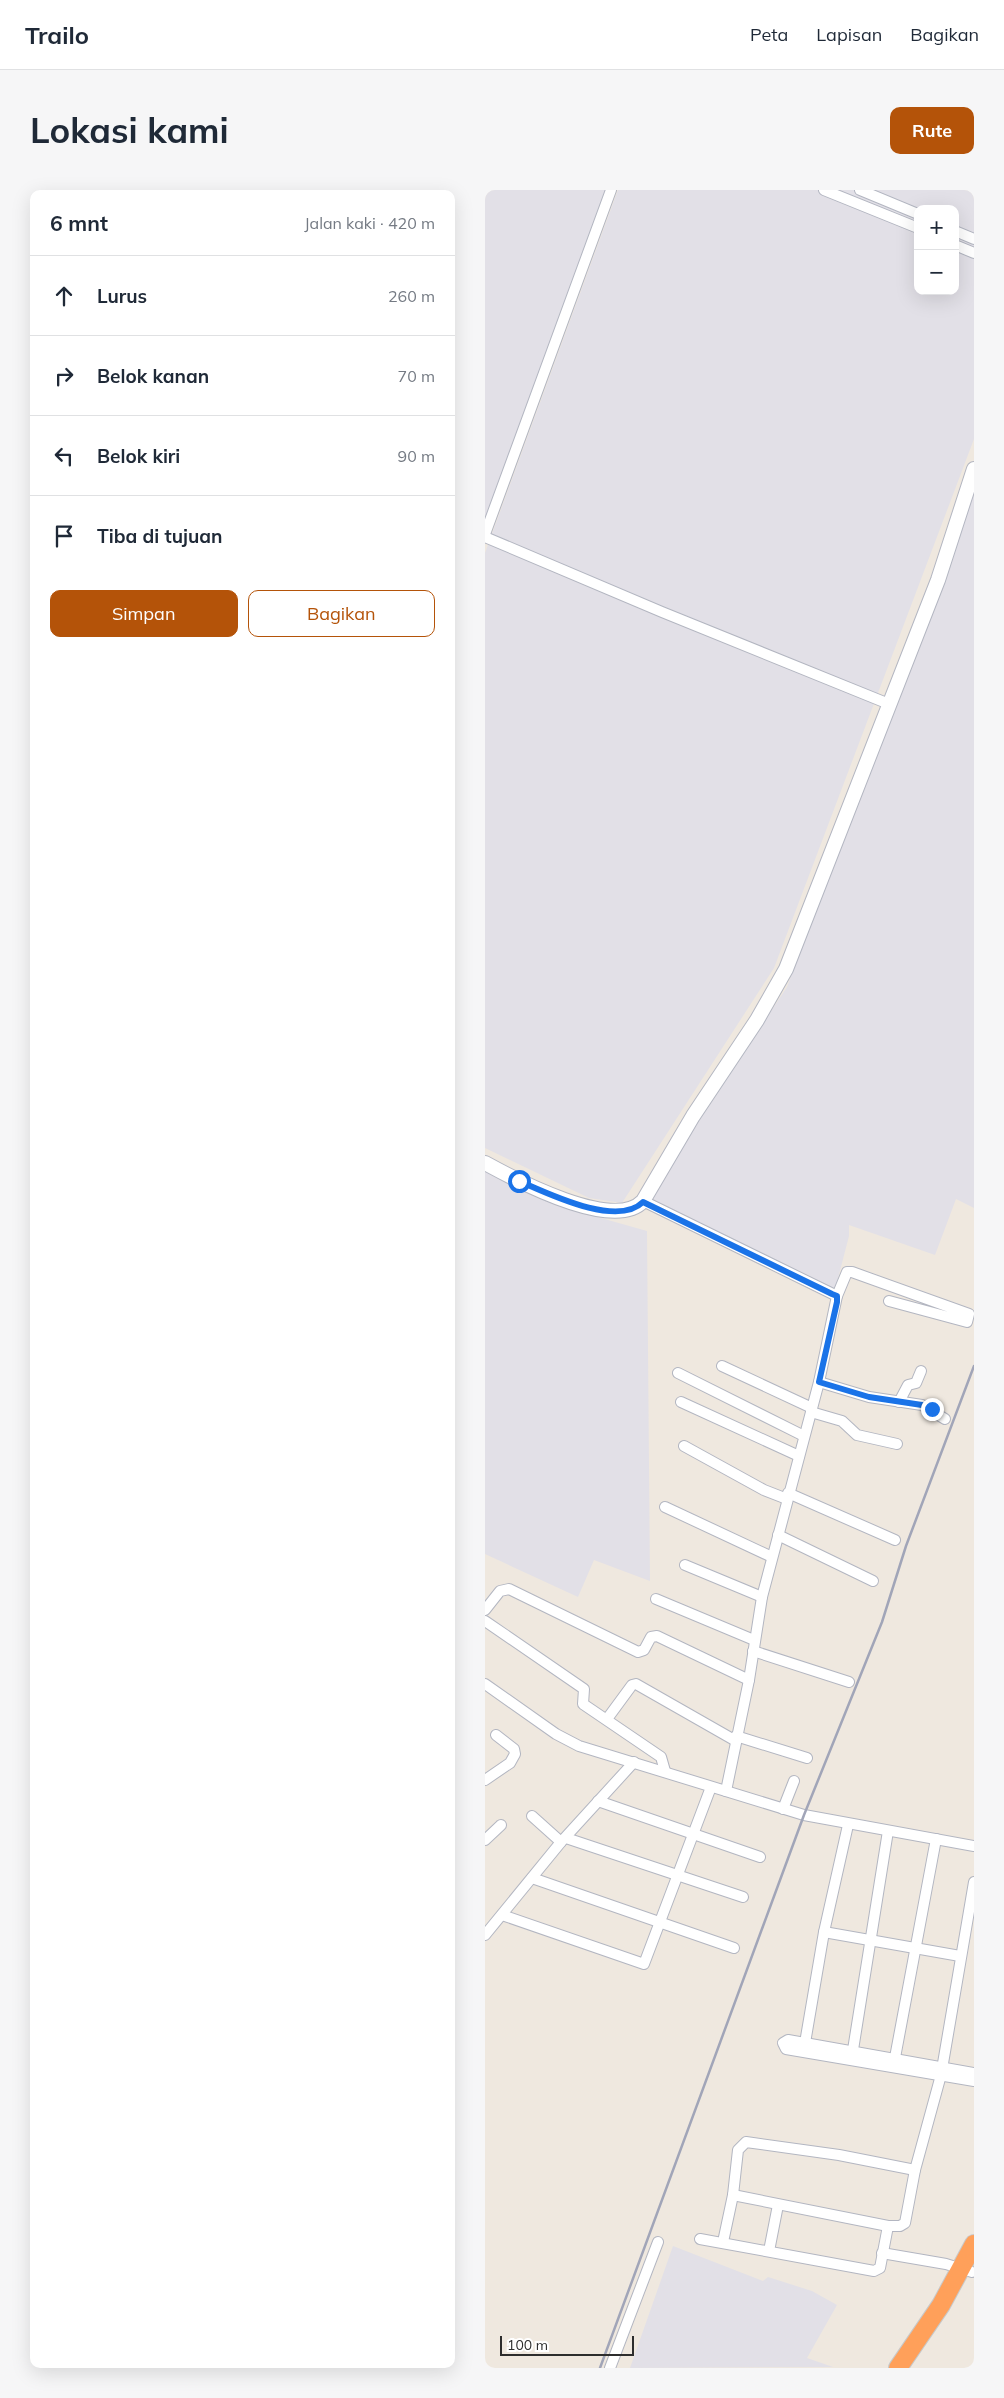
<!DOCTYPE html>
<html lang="id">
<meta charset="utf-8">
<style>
body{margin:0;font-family:Mulish,sans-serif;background:#f6f6f7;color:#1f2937}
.controls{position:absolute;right:15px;top:15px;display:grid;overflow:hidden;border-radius:10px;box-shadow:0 5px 20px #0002}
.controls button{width:45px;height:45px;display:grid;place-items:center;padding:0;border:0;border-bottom:1px solid #e0e1e3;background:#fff;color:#1f2937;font:25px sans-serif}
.scale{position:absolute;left:15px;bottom:12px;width:134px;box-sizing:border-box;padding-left:5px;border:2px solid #2d2d2d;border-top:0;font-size:14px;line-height:18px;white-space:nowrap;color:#2d2d2d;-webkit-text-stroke:4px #fff;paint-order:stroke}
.stop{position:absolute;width:15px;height:15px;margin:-11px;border:4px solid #1a73e8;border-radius:50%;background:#fff}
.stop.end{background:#1a73e8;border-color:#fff;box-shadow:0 1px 5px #0008}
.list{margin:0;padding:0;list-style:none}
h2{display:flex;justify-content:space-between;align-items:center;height:65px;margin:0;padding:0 20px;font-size:21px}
h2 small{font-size:16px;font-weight:400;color:#747a83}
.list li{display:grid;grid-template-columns:32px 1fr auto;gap:15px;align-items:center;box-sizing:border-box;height:80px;padding:0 20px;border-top:1px solid #e0e1e3}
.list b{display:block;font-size:19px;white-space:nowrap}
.list em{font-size:16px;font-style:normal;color:#747a83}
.actions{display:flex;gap:10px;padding:15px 20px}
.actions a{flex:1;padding:11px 0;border:1px solid #b45309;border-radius:10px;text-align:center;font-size:18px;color:#b45309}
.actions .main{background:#b45309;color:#fff}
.icon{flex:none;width:28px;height:28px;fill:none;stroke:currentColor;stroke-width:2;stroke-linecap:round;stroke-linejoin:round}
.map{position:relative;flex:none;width:489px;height:2178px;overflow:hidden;border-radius:10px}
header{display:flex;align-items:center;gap:30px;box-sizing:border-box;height:70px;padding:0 25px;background:#fff;border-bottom:1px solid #e0e1e3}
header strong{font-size:24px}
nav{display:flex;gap:28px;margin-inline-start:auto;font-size:18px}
.intro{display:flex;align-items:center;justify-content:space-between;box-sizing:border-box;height:120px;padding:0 30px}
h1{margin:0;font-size:35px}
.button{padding:12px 22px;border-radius:10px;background:#b45309;color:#fff;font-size:18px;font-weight:700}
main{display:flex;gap:30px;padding:0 30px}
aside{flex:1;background:#fff;border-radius:10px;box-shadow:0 5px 20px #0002}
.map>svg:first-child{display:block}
.industrial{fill:#e2e0e7;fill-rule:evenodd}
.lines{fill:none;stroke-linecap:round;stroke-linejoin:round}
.street-casing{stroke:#b3b6c1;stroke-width:12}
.secondary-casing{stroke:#b3b6c1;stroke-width:16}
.highway-casing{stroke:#c8c8c8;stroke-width:20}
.street{stroke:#fff;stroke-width:10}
.secondary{stroke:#fff;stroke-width:14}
.highway{stroke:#ffa05a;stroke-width:18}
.rail{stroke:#a1a5b8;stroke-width:2.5}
.route{stroke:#1a73e8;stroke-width:6}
</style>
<header>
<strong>Trailo</strong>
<nav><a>Peta</a><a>Lapisan</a><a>Bagikan</a></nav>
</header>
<div class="intro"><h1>Lokasi kami</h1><a class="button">Rute</a></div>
<main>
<aside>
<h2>6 mnt<small>Jalan kaki · 420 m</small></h2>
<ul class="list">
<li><svg class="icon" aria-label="ahead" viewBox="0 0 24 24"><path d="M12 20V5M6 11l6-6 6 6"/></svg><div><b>Lurus</b></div><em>260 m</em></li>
<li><svg class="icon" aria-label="right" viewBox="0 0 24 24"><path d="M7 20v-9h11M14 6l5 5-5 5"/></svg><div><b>Belok kanan</b></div><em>70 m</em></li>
<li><svg class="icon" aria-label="left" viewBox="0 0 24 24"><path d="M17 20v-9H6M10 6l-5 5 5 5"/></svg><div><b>Belok kiri</b></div><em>90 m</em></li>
<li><svg class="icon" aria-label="arrive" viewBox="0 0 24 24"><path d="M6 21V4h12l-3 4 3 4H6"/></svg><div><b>Tiba di tujuan</b></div></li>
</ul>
<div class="actions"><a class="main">Simpan</a><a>Bagikan</a></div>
</aside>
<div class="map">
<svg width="489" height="2178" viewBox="0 0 489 2178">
<rect width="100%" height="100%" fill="#efe8df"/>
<g class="industrial">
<polygon points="0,0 122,0 0,337"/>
<path d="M133,0H489V249L289,778L137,1013L104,1008L0,958V363ZM433,19H470V101H433Z"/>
<polygon points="489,302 489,1018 471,1009 450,1065 364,1035 364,1046 350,1100 166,1009 217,926 302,797"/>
<polygon points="0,976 77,1017 162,1041 165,1391 109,1370 93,1407 0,1364"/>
<polygon points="188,2056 278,2091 283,2087 327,2101 352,2115 322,2168 348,2177 145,2178"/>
</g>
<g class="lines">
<defs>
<g id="street">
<polyline points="339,0 433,38"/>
<polyline points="375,0 433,24"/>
<polyline points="470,41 489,49"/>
<polyline points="470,55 489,63"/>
<polyline points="0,344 126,0"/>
<polyline points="0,347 177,422 404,514"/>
<polyline points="158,1011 352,1106 334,1192 277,1407 264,1490 241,1601"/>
<polyline points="352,1106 362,1082 367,1082 484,1124 482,1132 404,1111"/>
<polyline points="237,1176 327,1218"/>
<polyline points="193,1183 319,1246"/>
<polyline points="334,1192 384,1207 437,1215 460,1229"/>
<polyline points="196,1212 314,1266"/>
<polyline points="414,1212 423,1195 431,1193 436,1181"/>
<polyline points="326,1222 357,1231 372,1245 412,1254"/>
<polyline points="199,1256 279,1300 302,1309"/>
<polyline points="303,1303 410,1350"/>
<polyline points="180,1317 287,1367"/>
<polyline points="293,1345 388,1391"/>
<polyline points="200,1375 277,1407"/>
<polyline points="171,1409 269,1450"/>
<polyline points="0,1420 15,1401 24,1399 153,1462 159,1460 166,1447 172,1446 264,1490"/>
<polyline points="0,1431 99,1499 98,1514 176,1567 180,1581"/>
<polyline points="268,1461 364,1492"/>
<polyline points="0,1494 71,1544 94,1556 319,1625 489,1656"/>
<polyline points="122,1529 147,1495 151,1494 251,1551"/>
<polyline points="251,1546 322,1568"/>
<polyline points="0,1590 25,1573 30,1564 29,1559 11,1545"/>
<polyline points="113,1611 275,1667"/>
<polyline points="298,1619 309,1591"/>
<polyline points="47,1626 76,1652"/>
<polyline points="81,1648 258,1707"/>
<polyline points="0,1650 16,1635"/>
<polyline points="47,1688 249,1758"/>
<polyline points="17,1725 159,1774 226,1597"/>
<polyline points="339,1742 475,1766"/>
<polyline points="0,1745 76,1652 149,1572"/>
<polyline points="320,1853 339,1742 363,1635"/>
<polyline points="367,1866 403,1641"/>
<polyline points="409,1873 451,1649"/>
<polyline points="489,1883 303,1850 298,1853 301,1859 489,1891"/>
<polyline points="248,2005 403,2036 415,2036 420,2033 430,1980 456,1885 489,1692"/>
<polyline points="215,2049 389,2081 395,2078 403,2036"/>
<polyline points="238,2052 248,2005 253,1960 261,1952 354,1965 430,1980"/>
<polyline points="284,2061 293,2015"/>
<polyline points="397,2063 461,2074 487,2082"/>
<polyline points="125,2178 173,2052"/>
</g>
<path id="secondary" d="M0,973C31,990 129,1042 158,1011L208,926L272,830L301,779L453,390L489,279"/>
<polyline id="highway" points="413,2178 456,2115 489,2054"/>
</defs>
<use href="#street" class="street-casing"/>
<use href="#secondary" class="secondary-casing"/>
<use href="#highway" class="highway-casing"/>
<use href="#street" class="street"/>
<use href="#secondary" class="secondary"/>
<use href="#highway" class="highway"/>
<polyline class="rail" points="115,2178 319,1625 397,1432 421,1356 489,1176"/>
</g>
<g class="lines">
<path class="route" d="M34,991C62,1003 132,1038 158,1012L347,1104L352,1106V1112L334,1192L384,1207L437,1215L447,1219"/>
</g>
</svg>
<div class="controls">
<button>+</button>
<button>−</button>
</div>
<div class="scale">100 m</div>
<div class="stop" style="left:34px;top:991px"></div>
<div class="stop end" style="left:447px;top:1219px"></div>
</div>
</main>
